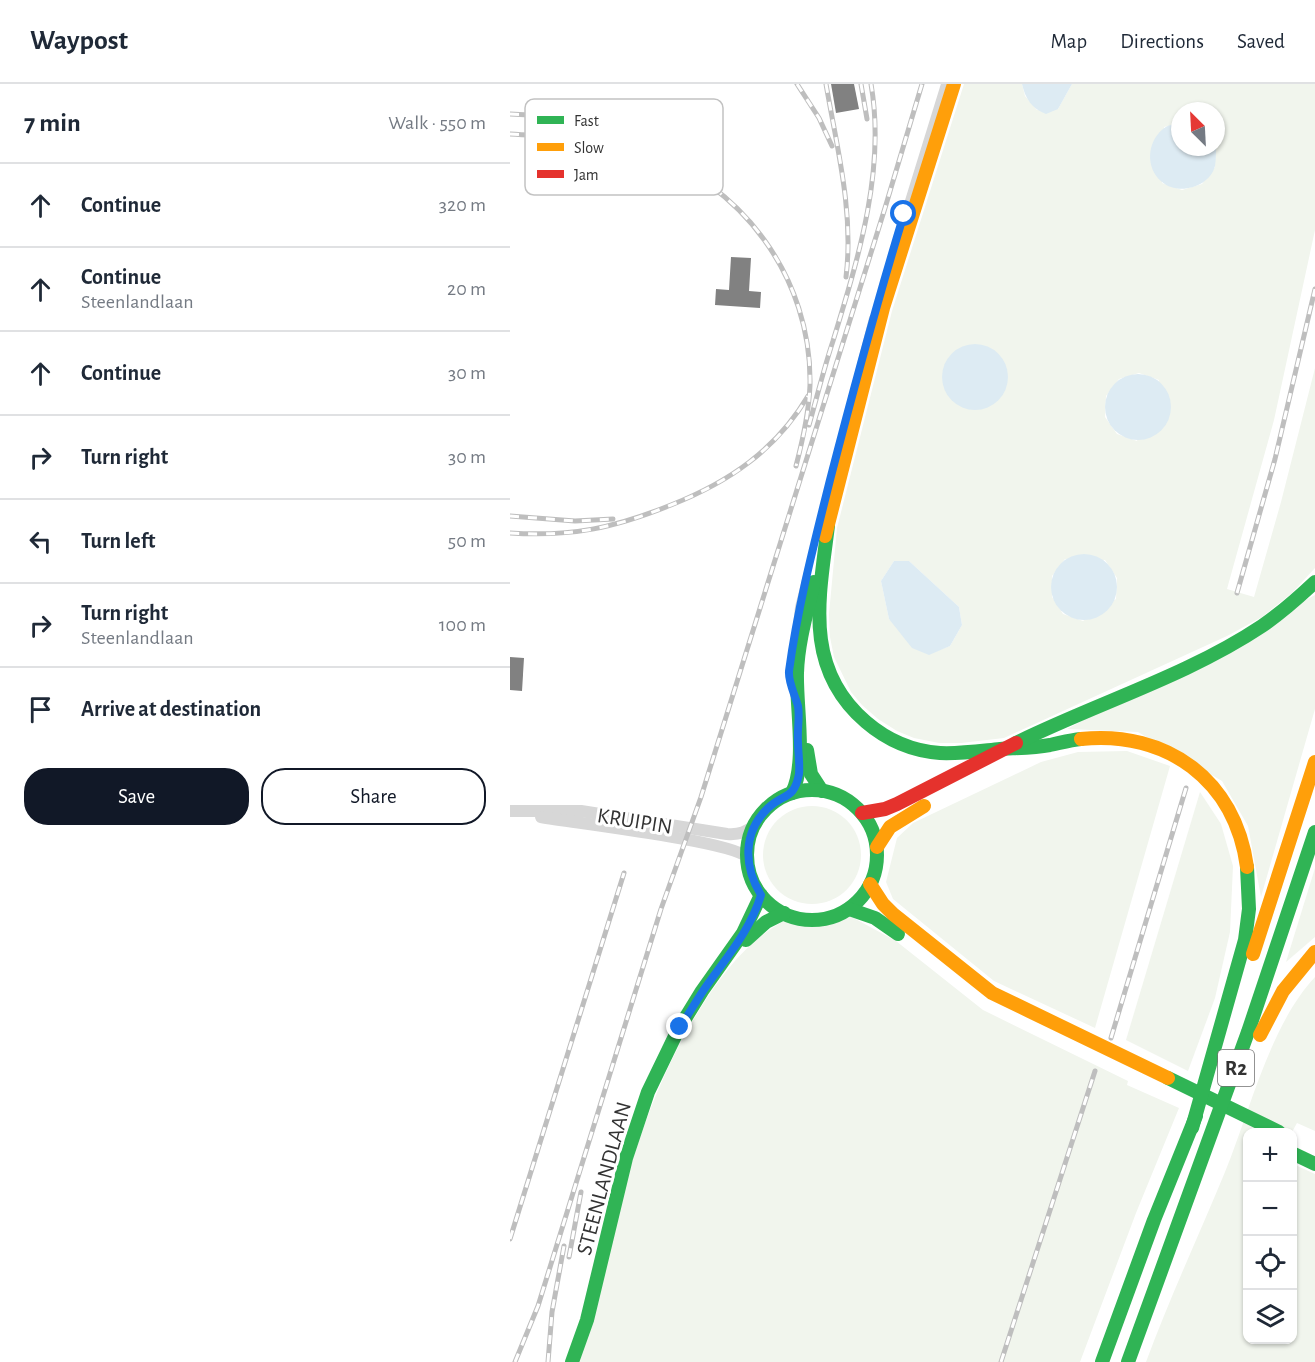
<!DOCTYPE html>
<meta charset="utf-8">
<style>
body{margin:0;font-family:"Alegreya Sans",sans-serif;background:#f2f2f3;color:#1f2937}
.controls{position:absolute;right:18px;bottom:18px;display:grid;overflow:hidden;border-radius:12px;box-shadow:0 2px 4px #0004}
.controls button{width:54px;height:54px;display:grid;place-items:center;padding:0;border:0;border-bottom:2px solid #e0e1e3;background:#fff;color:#1f2937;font:30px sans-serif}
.compass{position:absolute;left:661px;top:18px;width:54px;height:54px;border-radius:50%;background:#fff;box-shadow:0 2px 4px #0004;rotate:336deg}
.stop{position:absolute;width:18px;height:18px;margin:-14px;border:4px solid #1a73e8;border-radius:50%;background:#fff}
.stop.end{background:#1a73e8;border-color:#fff;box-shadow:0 2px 6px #0008}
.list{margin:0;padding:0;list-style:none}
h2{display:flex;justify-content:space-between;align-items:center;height:78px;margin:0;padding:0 24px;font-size:26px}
h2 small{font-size:20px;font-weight:400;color:#747a83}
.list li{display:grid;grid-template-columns:39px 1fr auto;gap:18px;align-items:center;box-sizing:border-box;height:84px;padding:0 24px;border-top:2px solid #e0e1e3}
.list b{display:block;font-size:22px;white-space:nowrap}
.list p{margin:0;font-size:20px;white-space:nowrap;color:#747a83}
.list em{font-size:20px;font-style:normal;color:#747a83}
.actions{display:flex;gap:12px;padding:18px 24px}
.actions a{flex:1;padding:14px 0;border:2px solid #111827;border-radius:24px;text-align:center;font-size:21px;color:#111827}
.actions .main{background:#111827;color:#fff}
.icon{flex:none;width:33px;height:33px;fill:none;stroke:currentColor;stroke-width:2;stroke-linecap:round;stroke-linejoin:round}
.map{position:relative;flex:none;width:805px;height:1278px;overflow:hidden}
header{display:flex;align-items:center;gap:36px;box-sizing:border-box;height:84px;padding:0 30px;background:#fff;border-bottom:2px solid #e0e1e3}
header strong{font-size:28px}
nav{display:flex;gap:33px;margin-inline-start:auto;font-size:21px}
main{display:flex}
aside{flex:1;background:#fff}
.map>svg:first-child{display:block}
.green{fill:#f1f5ed;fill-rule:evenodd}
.water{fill:#ddebf3}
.building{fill:#818181}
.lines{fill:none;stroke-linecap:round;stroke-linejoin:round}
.lane{stroke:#d7d7d7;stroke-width:6}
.street{stroke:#d7d7d7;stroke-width:12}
.fast{stroke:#30b455;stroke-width:14}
.slow{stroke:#ff9f0a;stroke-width:14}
.jam{stroke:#e5322d;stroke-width:14}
.rail-casing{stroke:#bebebe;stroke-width:5}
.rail{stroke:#fff;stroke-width:3;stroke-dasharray:9;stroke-linecap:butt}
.route{stroke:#1a73e8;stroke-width:8}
.labels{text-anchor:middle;stroke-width:6;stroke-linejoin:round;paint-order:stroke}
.shield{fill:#fff;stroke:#707070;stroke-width:1.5}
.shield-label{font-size:21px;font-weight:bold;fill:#333}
.street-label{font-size:22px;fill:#333;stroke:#fff}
.key{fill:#fff;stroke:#c2c2c2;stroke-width:1.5}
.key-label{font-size:16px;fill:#333}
</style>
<header>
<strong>Waypost</strong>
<nav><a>Map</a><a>Directions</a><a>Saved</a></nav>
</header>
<main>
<aside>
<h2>7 min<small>Walk · 550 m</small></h2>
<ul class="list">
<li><svg class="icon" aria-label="ahead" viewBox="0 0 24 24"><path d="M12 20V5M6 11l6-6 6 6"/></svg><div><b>Continue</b></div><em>320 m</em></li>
<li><svg class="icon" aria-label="ahead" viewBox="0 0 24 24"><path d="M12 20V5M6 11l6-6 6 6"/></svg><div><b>Continue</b><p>Steenlandlaan</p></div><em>20 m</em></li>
<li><svg class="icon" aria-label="ahead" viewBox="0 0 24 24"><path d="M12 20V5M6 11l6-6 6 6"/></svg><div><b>Continue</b></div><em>30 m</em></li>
<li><svg class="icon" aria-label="right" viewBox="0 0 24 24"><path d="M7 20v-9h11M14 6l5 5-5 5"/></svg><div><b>Turn right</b></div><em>30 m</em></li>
<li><svg class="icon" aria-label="left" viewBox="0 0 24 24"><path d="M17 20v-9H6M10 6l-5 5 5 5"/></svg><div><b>Turn left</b></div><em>50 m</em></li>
<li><svg class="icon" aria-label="right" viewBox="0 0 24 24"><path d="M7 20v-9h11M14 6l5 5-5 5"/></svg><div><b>Turn right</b><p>Steenlandlaan</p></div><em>100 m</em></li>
<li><svg class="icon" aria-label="arrive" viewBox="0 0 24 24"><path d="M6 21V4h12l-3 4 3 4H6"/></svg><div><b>Arrive at destination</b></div></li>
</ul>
<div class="actions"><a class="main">Save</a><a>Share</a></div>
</aside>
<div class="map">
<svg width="805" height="1278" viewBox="0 0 805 1278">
<rect width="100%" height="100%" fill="#fff"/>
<g class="green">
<path d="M454,0H512L515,12L527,26L548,25L562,0H805V146L764,336L717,505L744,513L771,418L805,284V484L782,509L752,533L717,552L494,654L451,659H429L404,654L387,647L368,635L352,621L341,608L324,573L320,553L319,530L327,444L382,227ZM670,27H706L705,83L692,100L672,106L652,99L654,43L670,39ZM629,289L649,296L627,357L607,350L595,333L596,312L609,295ZM555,475L595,476L607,494L606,515L573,537L553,530L542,513V492ZM384,477H399L449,523L452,541L440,562L419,570L379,535L371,497Z"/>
<polygon points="805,511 805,625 751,813 738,742 712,697 628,648 557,645"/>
<polygon points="617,667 660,682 585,944 484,897 383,815 376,798 387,754 403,739 531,678 568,668"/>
<polygon points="690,708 711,740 723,782 720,848 705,914 678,987 616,956"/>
<circle cx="302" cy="771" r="49"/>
<polygon points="805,784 805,853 776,878"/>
<path d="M340,832L386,857L473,926L618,997L617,1001L669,1024L626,1129L570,1278H70C101,1158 123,1031 190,925C212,890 237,857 274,837C297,845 318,844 340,832Z"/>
<path d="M805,893V1047L787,1039L782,1048H738V1256H782L783,1080L805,1090V1278H636C660,1213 689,1151 715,1088C740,1027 760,941 805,893Z"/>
</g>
<g class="water">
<path d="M512,0H562L548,25L536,30C522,25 515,14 512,0Z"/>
<path d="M670,39V63H706C706,69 706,76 705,82C700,103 668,112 652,98C635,84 637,58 653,45C657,41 665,40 670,39Z"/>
<circle cx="465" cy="293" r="33"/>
<circle cx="628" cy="323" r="33"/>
<circle cx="574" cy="503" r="33"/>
<polygon points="384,477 399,477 449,523 452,541 440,562 419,571 402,564 379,535 371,497"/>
</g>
<g class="building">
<polygon points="321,0 344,0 349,25 326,29"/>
<polygon points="221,173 241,174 239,207 251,208 250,224 205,221 206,205 219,206"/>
<polygon points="0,573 14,574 12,607 0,606"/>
</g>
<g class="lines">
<g class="lane">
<polyline points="380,175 434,0"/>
<polyline points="286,541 288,523 362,234"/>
</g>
<g class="street">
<path d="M0,727H71L217,750C229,751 237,748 246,740"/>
<path d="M31,733C65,739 220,757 237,773"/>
</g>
<g class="fast">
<path d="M318,442C309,514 293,584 356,638C377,656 402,667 430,669C450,670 470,667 490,665C506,664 523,664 540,661C550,659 560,656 571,655"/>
<path d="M506,659C587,619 677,592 752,542C771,529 788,514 805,498"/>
<polyline points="297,666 301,690 312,707"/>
<circle cx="302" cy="771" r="65"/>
<path d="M282,709C297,679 286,623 287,589C288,558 297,528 304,498"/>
<polyline points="339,825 365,834 388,850"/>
<polyline points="236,856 256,838 274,829"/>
<polyline points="658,994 769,1048"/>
<polyline points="682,1044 735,856 739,825 737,783"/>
<polyline points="782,1069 805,1080"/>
<polyline points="62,1278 77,1236 116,1074 138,1008 168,946 192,907 233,849 251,811"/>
<polyline points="592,1278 644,1136 686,1032"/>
<polyline points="618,1278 738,948 805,748"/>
</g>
<g class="slow">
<polyline points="315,452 373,224 444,0"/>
<path d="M571,655C657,646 725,696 737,783"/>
<polyline points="367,763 380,743 414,722"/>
<polyline points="360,800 373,820 383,830 482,909 658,994"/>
<polyline points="743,870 805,678"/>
<polyline points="750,951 773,907 805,868"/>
</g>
<polyline class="jam" points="352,729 375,725 387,720 506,659"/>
<defs>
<g id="rail">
<polyline points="287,0 309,34 322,62"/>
<path d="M316,0C327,64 344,128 336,193"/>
<polyline points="351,0 357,35"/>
<polyline points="0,30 77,34"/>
<path d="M0,50C44,53 89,52 131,66C232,99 302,194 300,301C299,328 293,355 286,382"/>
<path d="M299,341C307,313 314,284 323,257C348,175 376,86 361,0"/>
<polyline points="0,432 65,437 103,435"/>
<path d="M0,449C62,453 104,444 161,421C219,398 266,366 298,312"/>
<polyline points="727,509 765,375 805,205"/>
<polyline points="601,954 676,704"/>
<polyline points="0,1155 114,789"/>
<polyline points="59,1173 71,1108"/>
<polyline points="5,1278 28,1222 151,825 191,713 375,124 412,0"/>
<polyline points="38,1278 42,1228 54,1162"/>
<polyline points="491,1278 585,987"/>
</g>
</defs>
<use href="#rail" class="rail-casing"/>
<use href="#rail" class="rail"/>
</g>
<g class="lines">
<path class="route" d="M170,943C178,931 185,919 193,907C214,876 240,848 251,811C234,783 232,749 258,724C274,709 284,716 289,690C290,679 288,668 288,658C287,646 290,633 288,622C285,611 278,598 279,587C288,521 304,460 320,396C343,307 367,218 394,130"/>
</g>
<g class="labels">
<rect class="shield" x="708" y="966" width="36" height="36" rx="4.5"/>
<g class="shield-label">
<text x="726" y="991">R2</text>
</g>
<g class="street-label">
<text transform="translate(125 736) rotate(9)" y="8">KRUIPIN</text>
<text transform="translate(93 1094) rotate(-75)" y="8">STEENLANDLAAN</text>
</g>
</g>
<rect x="15" y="15" width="198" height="96" rx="9" class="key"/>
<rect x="27" y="32" width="27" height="8" fill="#30b455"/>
<rect x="27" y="59" width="27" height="8" fill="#ff9f0a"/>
<rect x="27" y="86" width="27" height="8" fill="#e5322d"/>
<g class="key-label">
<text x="64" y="42">Fast</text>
<text x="64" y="69">Slow</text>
<text x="64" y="96">Jam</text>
</g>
</svg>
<div class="controls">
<button>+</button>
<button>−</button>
<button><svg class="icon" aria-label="locate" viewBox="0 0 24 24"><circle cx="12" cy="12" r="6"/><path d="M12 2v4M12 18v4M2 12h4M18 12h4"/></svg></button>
<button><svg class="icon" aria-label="layers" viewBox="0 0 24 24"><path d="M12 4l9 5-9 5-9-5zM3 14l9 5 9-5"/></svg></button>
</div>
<svg class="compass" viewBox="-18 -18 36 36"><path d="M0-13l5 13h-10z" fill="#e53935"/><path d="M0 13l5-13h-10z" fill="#747a83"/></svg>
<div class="stop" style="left:394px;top:130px"></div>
<div class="stop end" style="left:170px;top:943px"></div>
</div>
</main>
